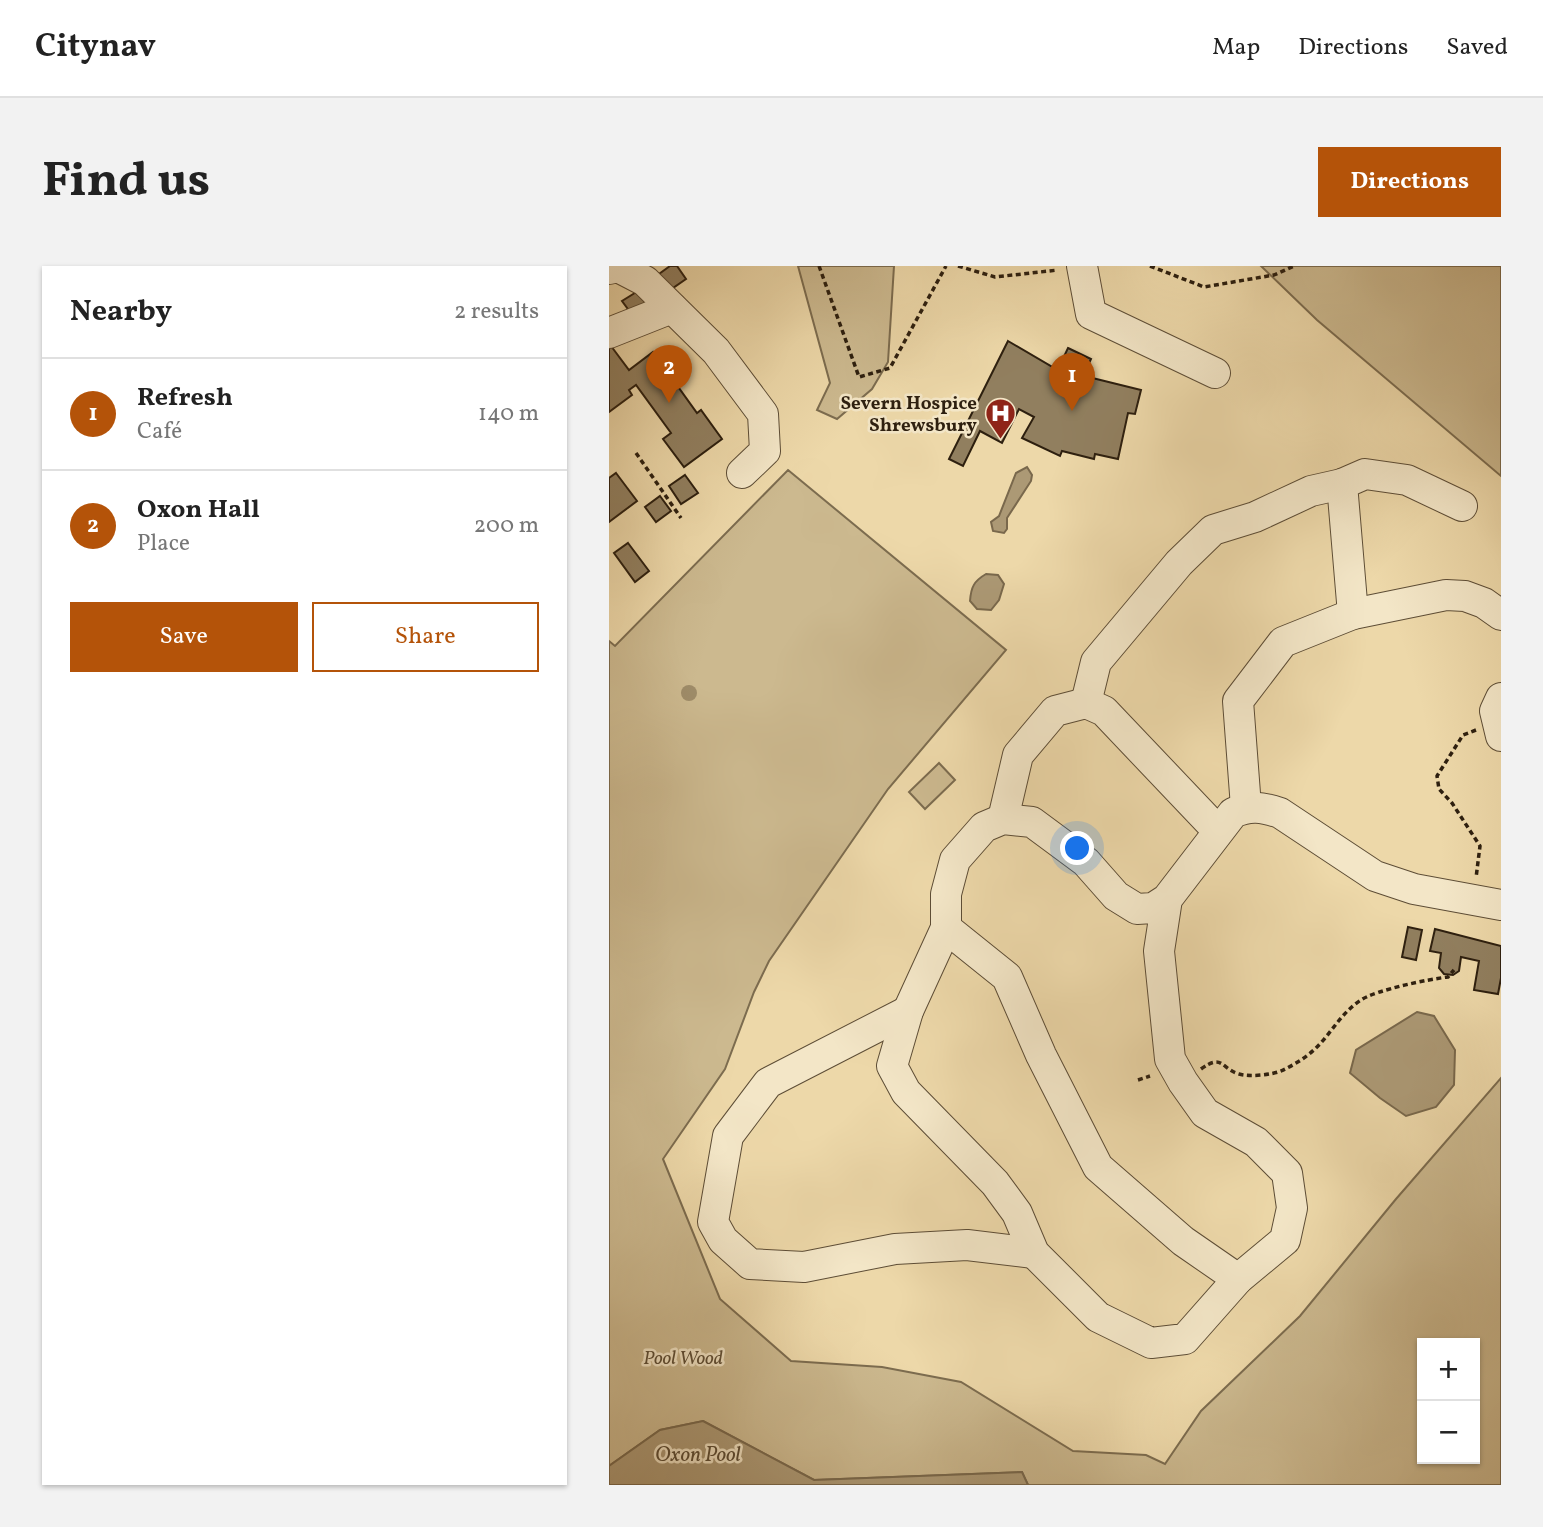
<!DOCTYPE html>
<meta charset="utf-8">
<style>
body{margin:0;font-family:Vollkorn,serif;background:#f2f2f2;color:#222}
.controls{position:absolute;right:21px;bottom:21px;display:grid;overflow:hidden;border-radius:0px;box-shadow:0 2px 5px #0004}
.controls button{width:63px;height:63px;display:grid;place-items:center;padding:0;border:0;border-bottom:2px solid #e0e0e0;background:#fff;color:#222;font:35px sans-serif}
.you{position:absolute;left:469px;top:583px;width:24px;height:24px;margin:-18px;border:5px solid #fff;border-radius:50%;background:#1a73e8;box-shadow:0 0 0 10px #1a73e833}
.badge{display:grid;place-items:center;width:46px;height:46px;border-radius:50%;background:#b45309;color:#fff;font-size:23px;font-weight:700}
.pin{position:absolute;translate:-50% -58px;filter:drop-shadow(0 2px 4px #0008)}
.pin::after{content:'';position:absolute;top:37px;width:24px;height:21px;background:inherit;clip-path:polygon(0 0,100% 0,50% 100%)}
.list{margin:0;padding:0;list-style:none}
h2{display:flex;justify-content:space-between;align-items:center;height:91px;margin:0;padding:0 28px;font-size:30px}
h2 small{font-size:23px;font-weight:400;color:#767676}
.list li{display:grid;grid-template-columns:46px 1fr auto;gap:21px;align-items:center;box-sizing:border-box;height:112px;padding:0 28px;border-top:2px solid #e0e0e0}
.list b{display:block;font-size:26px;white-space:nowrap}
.list p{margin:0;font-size:23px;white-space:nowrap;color:#767676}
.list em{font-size:23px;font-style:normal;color:#767676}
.actions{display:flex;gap:14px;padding:21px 28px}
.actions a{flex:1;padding:16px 0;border:2px solid #b45309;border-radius:0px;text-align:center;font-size:24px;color:#b45309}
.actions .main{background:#b45309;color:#fff}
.map{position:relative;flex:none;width:892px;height:1219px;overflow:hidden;border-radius:0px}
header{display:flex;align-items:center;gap:42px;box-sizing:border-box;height:98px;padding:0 35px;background:#fff;border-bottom:2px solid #e0e0e0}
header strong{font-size:33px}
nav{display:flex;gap:38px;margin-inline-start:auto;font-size:24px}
.intro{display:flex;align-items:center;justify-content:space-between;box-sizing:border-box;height:168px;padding:0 42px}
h1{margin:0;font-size:49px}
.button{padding:18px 32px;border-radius:0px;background:#b45309;color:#fff;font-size:24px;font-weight:700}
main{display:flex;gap:42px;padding:0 42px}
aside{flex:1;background:#fff;border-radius:0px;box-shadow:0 2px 5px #0004}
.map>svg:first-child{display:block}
.green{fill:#ccb98f;stroke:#7c6c4f;stroke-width:2;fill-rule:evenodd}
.water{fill:#ac9975;stroke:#79684c;stroke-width:2}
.building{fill:#917f5f;stroke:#2d1f0f;stroke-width:2}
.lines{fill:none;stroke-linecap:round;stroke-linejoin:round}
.minor-casing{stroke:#5d4d36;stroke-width:32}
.path{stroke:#2d1f0f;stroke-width:3.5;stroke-dasharray:5 3.5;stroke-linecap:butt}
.minor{stroke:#f3e6c7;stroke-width:30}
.tree{fill:#9e8c69}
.labels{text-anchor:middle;stroke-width:5;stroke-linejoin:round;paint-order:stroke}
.poi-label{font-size:19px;font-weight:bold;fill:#2d1f0f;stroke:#f3e6c7;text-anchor:end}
.park-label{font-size:19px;font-style:italic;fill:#5d4d35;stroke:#f3e6c7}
.water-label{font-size:21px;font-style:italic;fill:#594a33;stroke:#f3e6c7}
</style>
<header>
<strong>Citynav</strong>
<nav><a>Map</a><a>Directions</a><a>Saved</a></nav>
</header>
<div class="intro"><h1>Find us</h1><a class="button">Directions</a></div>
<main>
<aside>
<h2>Nearby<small>2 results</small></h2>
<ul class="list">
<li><span class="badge">1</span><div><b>Refresh</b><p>Café</p></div><em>140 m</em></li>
<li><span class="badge">2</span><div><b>Oxon Hall</b><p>Place</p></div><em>200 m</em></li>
</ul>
<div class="actions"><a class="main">Save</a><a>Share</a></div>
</aside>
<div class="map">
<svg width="892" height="1219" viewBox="0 0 892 1219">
<rect width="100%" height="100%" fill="#edd8a9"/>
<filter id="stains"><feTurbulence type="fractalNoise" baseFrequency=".00286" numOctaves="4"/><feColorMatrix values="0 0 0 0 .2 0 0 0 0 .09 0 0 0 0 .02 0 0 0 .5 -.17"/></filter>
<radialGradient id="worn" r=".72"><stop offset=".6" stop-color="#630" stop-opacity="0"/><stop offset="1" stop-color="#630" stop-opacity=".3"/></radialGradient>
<g class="green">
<polygon points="189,0 285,0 279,96 263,123 228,153 208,144 221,117"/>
<polygon points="652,0 892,0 892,210 708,54"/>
<path d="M179,204L397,384L279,523L160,695L145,726L116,803L54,893L111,1033L182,1095L273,1101L352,1116L464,1185L537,1189L556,1198L592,1145L691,1050L787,933L892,812V1219H419L413,1206L205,1214L94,1155L51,1164L0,1200V375L6,380ZM813,1077H866V1193H813Z"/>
<polygon points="330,497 346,514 316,543 300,526"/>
</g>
<g class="water">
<polygon points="418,201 423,209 422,215 398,252 398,263 395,267 384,265 382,256 390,250 407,207"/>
<path d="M377,308L389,309L395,318L390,334L382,344L368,343L361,335C362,321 365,315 377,308Z"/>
<polygon points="808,746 825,750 846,784 845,819 827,841 797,850 771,832 741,807 747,784"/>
<polygon points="94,1155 205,1214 413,1206 419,1219 0,1219 0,1200 51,1164"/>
</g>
<g class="building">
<polygon points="61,0 68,0 77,13 61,24 50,8"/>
<polygon points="29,25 39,40 24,50 13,35"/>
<polygon points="399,75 447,103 532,124 526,148 519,147 509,193 486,188 485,193 453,185 451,190 413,172 425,151 410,143 393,177 371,165 354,200 340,193"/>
<polygon points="2,80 20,104 44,86 88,147 92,144 113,173 75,201 54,173 62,167 27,119 20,124 23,129 0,146 0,82"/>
<polygon points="459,82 482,93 473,112 450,101"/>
<polygon points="7,207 28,235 0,256 0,212"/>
<polygon points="76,209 89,227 72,238 60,220"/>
<polygon points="51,230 62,245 47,256 36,241"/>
<polygon points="19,277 40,305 26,316 5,287"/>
<polygon points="799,661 813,664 807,694 793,691"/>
<polygon points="826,663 892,680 892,712 889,728 865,724 870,695 852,691 850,705 844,709 835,708 830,702 832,687 821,685"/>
</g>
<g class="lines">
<defs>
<g id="minor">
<polyline points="473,0 482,48 606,107"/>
<polyline points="0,3 9,1 36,15 107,85 154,148 156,185 133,207"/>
<polyline points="0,67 63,42"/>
<polyline points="733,218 744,348"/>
<polyline points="892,432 886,445 892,470"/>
<polyline points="477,437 487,396 570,297 604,264 646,251 702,225 733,218 756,208 798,214 853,240"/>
<polyline points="637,541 629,435 674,376 744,348 837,329 856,330 875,337 892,349"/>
<polyline points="394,553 409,489 446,445 477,437 495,445 609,565"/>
<path d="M558,633L550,685L561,793L574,816L596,847L647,876L678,907L683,942L676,974L629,1013L576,1073L542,1077L489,1051L425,987L408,947L386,917L297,826L283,800L299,745L337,662V628L346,594L375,561L394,553L423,556L477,596L507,630L528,643L544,642L558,633L624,547C641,539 653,541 671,547L766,610L805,623L892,639"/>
<polyline points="337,662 398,711 432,789 489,901 574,975 629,1013"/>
<polyline points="299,745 159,817 119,870 104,956 114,974 141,998 195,1001 286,983 358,979 425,987"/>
</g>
</defs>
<use href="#minor" class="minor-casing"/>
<g class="path">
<polyline points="210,0 250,111 281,102 337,0"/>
<polyline points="349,0 386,11 449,4"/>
<polyline points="541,0 595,21 665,9 685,0"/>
<polyline points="27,187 72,252"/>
<polyline points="867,464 854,469 828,510 830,523 843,537 871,580 867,612"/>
<path d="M592,803C614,787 612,803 630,808C640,811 662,809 672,805C685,799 698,791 708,781C723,766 733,746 752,734C767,724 820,713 839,711L845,704"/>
<polyline points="529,814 541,810"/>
</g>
<use href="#minor" class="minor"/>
</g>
<circle class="tree" cx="80" cy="427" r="8"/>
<defs>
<symbol id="hospital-pin" viewBox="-11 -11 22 30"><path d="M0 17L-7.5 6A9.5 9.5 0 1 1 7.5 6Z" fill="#8f2418" stroke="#f3e6c7"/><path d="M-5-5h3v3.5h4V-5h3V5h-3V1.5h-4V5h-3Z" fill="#fff"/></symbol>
</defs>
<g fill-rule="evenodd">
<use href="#hospital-pin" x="374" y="130" width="35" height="47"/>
</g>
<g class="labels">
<g class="poi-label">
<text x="368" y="143">Severn Hospice<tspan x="368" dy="22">Shrewsbury</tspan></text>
</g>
<g class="park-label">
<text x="74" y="1098">Pool Wood</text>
</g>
<g class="water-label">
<text x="89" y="1195">Oxon Pool</text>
</g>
</g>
<rect width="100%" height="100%" filter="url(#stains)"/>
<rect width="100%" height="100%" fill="url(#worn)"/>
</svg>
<div class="controls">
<button>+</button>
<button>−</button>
</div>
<div class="you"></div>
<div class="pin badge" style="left:463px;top:145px">1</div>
<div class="pin badge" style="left:60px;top:137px">2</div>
</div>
</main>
